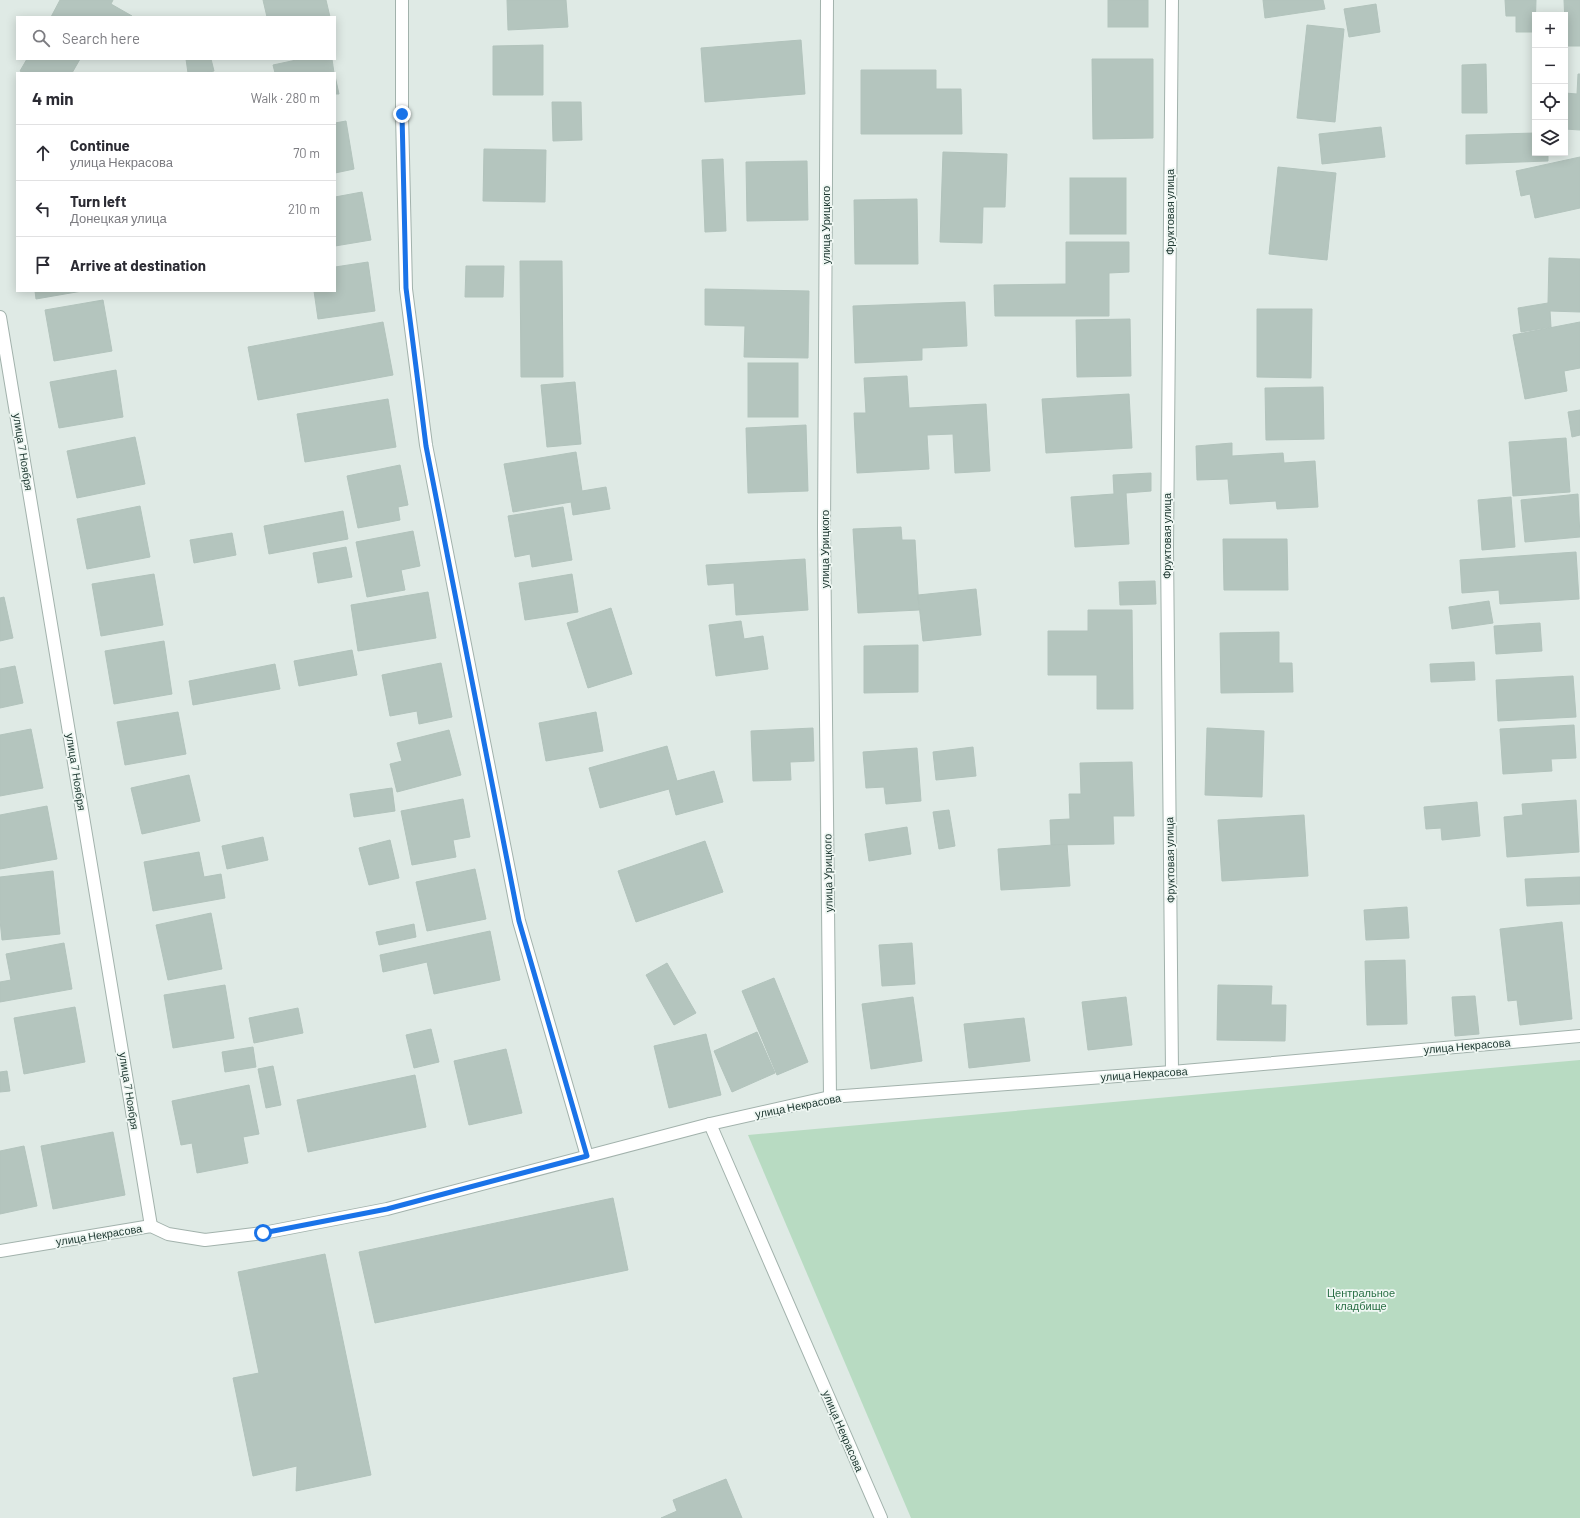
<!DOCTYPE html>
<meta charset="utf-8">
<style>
body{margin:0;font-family:Barlow,sans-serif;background:#f2f2f3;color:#2b2b33}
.controls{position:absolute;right:12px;top:12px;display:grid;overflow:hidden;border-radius:0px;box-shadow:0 2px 10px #0003}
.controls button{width:36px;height:36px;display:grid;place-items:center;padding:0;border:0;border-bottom:1px solid #e1e1e2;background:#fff;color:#2b2b33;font:20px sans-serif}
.stop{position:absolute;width:12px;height:12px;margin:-9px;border:3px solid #1a73e8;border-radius:50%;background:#fff}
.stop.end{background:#1a73e8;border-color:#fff;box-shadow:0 1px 4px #0008}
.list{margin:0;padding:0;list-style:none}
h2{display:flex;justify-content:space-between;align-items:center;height:52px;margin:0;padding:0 16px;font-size:17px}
h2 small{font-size:13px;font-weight:400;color:#7c7c81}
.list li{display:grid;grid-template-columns:26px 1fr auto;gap:12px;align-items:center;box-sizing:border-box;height:56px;padding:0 16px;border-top:1px solid #e1e1e2}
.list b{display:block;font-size:15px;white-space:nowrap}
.list p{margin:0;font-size:13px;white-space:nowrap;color:#7c7c81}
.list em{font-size:13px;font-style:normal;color:#7c7c81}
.icon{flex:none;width:22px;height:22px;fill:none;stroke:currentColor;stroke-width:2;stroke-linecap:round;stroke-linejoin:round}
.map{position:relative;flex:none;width:1580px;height:1518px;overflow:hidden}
.search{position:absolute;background:#fff;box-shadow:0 2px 10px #0003;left:16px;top:16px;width:320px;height:44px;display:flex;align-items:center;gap:10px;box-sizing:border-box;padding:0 14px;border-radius:0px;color:#7c7c81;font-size:15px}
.panel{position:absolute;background:#fff;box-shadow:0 2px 10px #0003;left:16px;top:72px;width:320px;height:220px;border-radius:0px}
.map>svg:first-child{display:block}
.green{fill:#b8dbc2}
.building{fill:#b4c5be;stroke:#b2c3bc}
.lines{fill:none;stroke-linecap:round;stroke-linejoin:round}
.minor-casing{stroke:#a2b2ac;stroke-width:14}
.minor{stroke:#fff;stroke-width:12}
.route{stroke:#1a73e8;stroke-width:5}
.labels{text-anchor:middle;stroke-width:3.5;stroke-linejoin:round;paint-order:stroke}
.street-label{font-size:11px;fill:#203a33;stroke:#eff7f3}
.park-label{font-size:11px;fill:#2b7046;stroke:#eff7f3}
</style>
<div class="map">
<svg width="1580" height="1518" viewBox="0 0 1580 1518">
<rect width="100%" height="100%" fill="#dfeae5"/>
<polygon class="green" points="1580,1060 1580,1518 911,1518 748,1135"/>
<g class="building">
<polygon points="60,0 113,0 111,4 132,16 131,17 51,17"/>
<polygon points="263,0 326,0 330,17 267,17"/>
<polygon points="507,0 566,0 568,27 508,30"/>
<rect x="1108" y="0" width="40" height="27"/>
<polygon points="1263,0 1323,0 1325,9 1265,18"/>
<polygon points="1505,0 1536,0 1535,32 1516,32 1516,16 1506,16"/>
<polygon points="1564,0 1580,0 1580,46 1566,46"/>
<polygon points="1376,4 1380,32 1349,37 1344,9"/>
<polygon points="1307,25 1344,29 1335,122 1297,118"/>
<polygon points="801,40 805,94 705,102 701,48"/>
<polygon points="543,45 543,95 493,95 493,46"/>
<polygon points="27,59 80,59 72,73 24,73 20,71"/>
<polygon points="186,59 211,59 214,71 205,73 188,73"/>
<polygon points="301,59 332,59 334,73 275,73 273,65"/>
<polygon points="1092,59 1153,59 1153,138 1093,139"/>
<polygon points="1486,64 1487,113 1462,113 1462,65"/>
<polygon points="861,70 936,70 936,89 961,89 962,134 861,134"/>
<polygon points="1578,74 1580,74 1580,130 1565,129 1565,93 1577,94"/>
<polygon points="335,76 339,94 335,94"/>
<polygon points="552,102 581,102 582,140 553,141"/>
<polygon points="346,121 354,169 335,173 335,123"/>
<polygon points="1381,127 1385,157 1322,164 1319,134"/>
<polygon points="1535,133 1535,153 1548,153 1548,161 1466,164 1466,135"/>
<polygon points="484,149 546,150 545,202 483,201"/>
<polygon points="943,152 1007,154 1005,207 983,207 982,243 940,242"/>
<polygon points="1580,157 1580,208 1535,218 1530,194 1521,196 1516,171"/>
<polygon points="723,159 726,231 705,232 702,160"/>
<polygon points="807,161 808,220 747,221 746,162"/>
<polygon points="1278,167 1336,173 1327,260 1269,254"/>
<rect x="1070" y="178" width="56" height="56"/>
<polygon points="362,192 371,240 335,246 335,197"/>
<polygon points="917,199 918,264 855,264 854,200"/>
<polygon points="1066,242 1129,242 1129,272 1109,273 1109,316 995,316 994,285 1066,284"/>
<polygon points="1549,258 1580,259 1580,312 1550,311 1551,327 1521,332 1518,308 1548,303"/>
<polygon points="520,261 562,261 563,377 521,377"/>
<polygon points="368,262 375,311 318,319 314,291 335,291 335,267"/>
<polygon points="466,266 504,266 503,297 465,297"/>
<polygon points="705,289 809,291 808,358 744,357 745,326 705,325"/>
<polygon points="35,291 82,291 36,299"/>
<polygon points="103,300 112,351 54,361 45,310"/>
<polygon points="965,302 967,346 922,348 922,360 855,363 853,306"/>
<polygon points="1257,309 1312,309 1311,378 1257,377"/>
<polygon points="1130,319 1131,376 1077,377 1076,320"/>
<polygon points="383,322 393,375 258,400 248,347"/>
<polygon points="1580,322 1580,368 1564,371 1567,391 1525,399 1513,335"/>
<rect x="748" y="363" width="50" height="54"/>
<polygon points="116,370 123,417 59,428 50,382"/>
<polygon points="907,376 909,408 986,404 990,471 955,473 953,434 927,435 929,469 857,473 854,413 866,413 864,378"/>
<polygon points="575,382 581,444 547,447 541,385"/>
<polygon points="1323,387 1324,439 1266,440 1265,388"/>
<polygon points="1129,394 1132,448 1046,453 1042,399"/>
<polygon points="388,399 396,447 305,462 297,414"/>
<polygon points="1580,410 1580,435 1572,437 1568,412"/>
<polygon points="806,425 808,491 748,493 746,428"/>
<polygon points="135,437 145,484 77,498 67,451"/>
<polygon points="1566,438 1570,492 1513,496 1509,442"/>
<polygon points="1232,443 1232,456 1283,453 1284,463 1315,461 1318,507 1277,509 1276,501 1230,504 1228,479 1197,480 1196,446"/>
<polygon points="576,452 582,491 606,487 610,509 573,515 571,502 513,512 504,464"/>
<polygon points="400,465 408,505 398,507 400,520 358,528 347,476"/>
<polygon points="1151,473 1151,491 1126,493 1129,544 1075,547 1071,497 1114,494 1113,475"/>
<polygon points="1578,494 1580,537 1525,542 1521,500"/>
<polygon points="1511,497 1515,547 1482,550 1478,500"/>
<polygon points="140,506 150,557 87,569 77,519"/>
<polygon points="563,507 572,560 532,567 530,554 515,557 508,516"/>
<polygon points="343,511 348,539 269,554 264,526"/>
<polygon points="901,527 902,540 915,540 919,610 858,613 853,529"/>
<polygon points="413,531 420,566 401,570 405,590 367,597 356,542"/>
<polygon points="232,533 236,555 194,563 190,540"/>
<polygon points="1223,539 1287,539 1288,590 1224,590"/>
<polygon points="346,547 352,577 318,583 313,553"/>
<polygon points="1576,552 1579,599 1500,604 1499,590 1462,593 1460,560"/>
<polygon points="805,559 808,610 736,615 734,583 708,585 706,565"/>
<polygon points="154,574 163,625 101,636 92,584"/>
<polygon points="572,574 578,612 525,620 519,583"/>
<polygon points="1155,581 1156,604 1120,605 1119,582"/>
<polygon points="976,589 981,635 923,641 918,595"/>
<polygon points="428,592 436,638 358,651 351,605"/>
<polygon points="4,597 13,638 0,641 0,598"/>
<polygon points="1489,601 1493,623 1452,629 1449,607"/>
<polygon points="611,608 632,674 588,688 567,623"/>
<polygon points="1088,610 1132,610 1133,709 1097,709 1097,675 1048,675 1048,631 1088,631"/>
<polygon points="741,621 744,639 763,636 768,669 716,676 709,625"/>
<polygon points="1540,623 1542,651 1496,654 1494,626"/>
<polygon points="1279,632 1279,663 1292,663 1293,692 1221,693 1220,633"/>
<polygon points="164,641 172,694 114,704 105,651"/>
<polygon points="918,645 918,692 864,693 864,646"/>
<polygon points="352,650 357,675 299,686 294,661"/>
<polygon points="1474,662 1475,680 1431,682 1430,664"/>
<polygon points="441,663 452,717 419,724 417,711 390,716 382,675"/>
<polygon points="275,664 280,689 193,705 189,681"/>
<polygon points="15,666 23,703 0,708 0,669"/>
<polygon points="1573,676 1576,717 1498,721 1496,680"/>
<polygon points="178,712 186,754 125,765 117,722"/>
<polygon points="596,712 603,751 546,761 539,723"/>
<polygon points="1574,725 1576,758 1551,759 1552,771 1503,774 1500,729"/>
<polygon points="813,728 814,761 790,762 791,780 753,781 751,731"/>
<polygon points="1207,728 1264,731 1262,797 1205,795"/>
<polygon points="31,729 43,788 0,796 0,735"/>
<polygon points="449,730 461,775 397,792 390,764 402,761 397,743"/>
<polygon points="667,746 677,781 714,771 723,802 676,815 669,789 600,808 589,768"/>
<polygon points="973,747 976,776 936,780 933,752"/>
<polygon points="917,748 921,801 886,804 884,787 866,788 863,752"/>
<polygon points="1132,762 1134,816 1113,816 1114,844 1051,845 1050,820 1070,819 1069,794 1081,794 1080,763"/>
<polygon points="189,775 200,821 142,834 131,788"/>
<polygon points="392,788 395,811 354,817 350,794"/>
<polygon points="463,799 470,837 453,840 456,857 412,865 401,811"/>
<polygon points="1576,800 1579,852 1507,857 1504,817 1523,815 1522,804"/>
<polygon points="1477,802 1480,836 1442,840 1441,828 1426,829 1424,807"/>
<polygon points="47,806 57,859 0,869 0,815"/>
<polygon points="949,810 955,846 939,849 933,812"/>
<polygon points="1304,815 1308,876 1222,881 1218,820"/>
<polygon points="907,827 911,854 869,861 865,834"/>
<polygon points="263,837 268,860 227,869 222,846"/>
<polygon points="390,840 399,878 369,885 359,848"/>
<polygon points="705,841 723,892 636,922 618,871"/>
<polygon points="1067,844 1070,886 1001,890 998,849"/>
<polygon points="199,852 204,877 221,874 225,898 153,911 144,862"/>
<polygon points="475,869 486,919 427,931 416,882"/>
<polygon points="53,871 60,934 2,940 0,920 0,877"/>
<polygon points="1580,877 1580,904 1527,906 1525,879"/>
<polygon points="1407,907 1409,938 1366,940 1364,910"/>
<polygon points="211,913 222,969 168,980 156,925"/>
<polygon points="1562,922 1572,1019 1520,1025 1517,1000 1508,1001 1500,929"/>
<polygon points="414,924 416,937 379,945 376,932"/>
<polygon points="490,931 500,980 434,994 427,962 383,972 380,955"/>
<polygon points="64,943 72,989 0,1002 0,982 11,980 6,954"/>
<polygon points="912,943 915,984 882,986 879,945"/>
<polygon points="1405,960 1407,1024 1367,1025 1365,961"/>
<polygon points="667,963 696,1013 674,1025 646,975"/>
<polygon points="774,978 808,1062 777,1075 742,991"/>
<polygon points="225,985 234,1038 173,1048 164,995"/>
<polygon points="1218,985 1272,986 1271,1005 1286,1005 1285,1041 1217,1040"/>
<polygon points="1475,996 1479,1034 1455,1036 1452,997"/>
<polygon points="913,997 922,1061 871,1069 862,1004"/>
<polygon points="1126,997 1132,1045 1088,1050 1082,1002"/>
<polygon points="75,1007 85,1062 24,1074 14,1018"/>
<polygon points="298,1008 303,1033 254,1043 249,1018"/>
<polygon points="1024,1018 1030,1061 969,1068 964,1024"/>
<polygon points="431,1029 439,1062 414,1068 406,1035"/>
<polygon points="757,1032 775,1073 732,1092 714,1051"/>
<polygon points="706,1034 721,1095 669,1108 654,1046"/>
<polygon points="253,1047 256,1067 225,1072 222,1052"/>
<polygon points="506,1049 522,1113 469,1125 454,1061"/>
<polygon points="273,1066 281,1105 266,1108 258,1069"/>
<polygon points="7,1071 10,1091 0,1092 0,1072"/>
<polygon points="415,1075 426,1127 308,1152 297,1100"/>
<polygon points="249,1085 259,1134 243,1137 248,1163 197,1173 192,1143 181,1145 172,1101"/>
<polygon points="113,1132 125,1195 53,1209 41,1146"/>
<polygon points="24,1146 37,1206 0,1214 0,1151"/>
<polygon points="613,1198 628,1270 375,1323 359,1252"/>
<polygon points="325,1254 371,1475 296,1491 297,1466 253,1476 233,1378 259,1373 238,1272"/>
<polygon points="726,1479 742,1518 661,1518 677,1511 673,1500"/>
</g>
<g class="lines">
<defs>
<g id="minor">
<polyline points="402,0 402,114 406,289 426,445 519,921 587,1156"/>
<polyline points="827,0 824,529 830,1097"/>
<polyline points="0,317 151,1226"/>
<polyline points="1172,1072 1167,548 1172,0"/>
<polyline points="710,1124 881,1518"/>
<polyline points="0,1251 151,1226 168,1234 205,1240 263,1233 387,1209 710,1124 830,1097 1172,1072 1580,1036"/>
</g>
</defs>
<use href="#minor" class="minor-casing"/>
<use href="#minor" class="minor"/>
</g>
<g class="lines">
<polyline class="route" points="263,1233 387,1209 587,1156 519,921 426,446 406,288 402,114"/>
</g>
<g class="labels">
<g class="street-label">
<text transform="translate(1170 212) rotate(-90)" y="4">Фруктовая улица</text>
<text transform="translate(826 225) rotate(-90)" y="4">улица Урицкого</text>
<text transform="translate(23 452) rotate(81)" y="4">улица 7 Ноября</text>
<text transform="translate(1167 536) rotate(-90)" y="4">Фруктовая улица</text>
<text transform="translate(825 549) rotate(-90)" y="4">улица Урицкого</text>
<text transform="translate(76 772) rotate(81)" y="4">улица 7 Ноября</text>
<text transform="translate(1170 860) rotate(-91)" y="4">Фруктовая улица</text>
<text transform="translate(828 873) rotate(-91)" y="4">улица Урицкого</text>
<text transform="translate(1467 1046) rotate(-5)" y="4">улица Некрасова</text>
<text transform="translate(1144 1074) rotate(-4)" y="4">улица Некрасова</text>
<text transform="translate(129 1091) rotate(81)" y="4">улица 7 Ноября</text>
<text transform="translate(798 1106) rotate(-11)" y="4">улица Некрасова</text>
<text transform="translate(99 1235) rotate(-9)" y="4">улица Некрасова</text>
<text transform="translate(843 1431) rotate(67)" y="4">улица Некрасова</text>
</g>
<g class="park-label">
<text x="1361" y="1297">Центральное<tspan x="1361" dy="13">кладбище</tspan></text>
</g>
</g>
</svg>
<div class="controls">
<button>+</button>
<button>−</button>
<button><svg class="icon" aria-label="locate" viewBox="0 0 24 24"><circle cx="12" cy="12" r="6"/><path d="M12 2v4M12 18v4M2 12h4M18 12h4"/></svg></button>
<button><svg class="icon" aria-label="layers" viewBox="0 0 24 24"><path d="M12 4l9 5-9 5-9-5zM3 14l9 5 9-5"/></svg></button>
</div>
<div class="stop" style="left:263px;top:1233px"></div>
<div class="stop end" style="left:402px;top:114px"></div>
<div class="search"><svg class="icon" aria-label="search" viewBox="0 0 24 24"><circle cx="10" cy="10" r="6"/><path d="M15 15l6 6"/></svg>Search here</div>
<section class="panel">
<h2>4 min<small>Walk · 280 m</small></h2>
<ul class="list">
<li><svg class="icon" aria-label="ahead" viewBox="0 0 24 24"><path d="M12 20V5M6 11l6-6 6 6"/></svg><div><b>Continue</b><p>улица Некрасова</p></div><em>70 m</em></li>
<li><svg class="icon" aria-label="left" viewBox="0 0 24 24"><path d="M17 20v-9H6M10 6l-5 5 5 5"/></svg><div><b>Turn left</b><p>Донецкая улица</p></div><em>210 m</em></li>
<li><svg class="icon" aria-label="arrive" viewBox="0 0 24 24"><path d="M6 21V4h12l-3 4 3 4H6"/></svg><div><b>Arrive at destination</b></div></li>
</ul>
</section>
</div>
